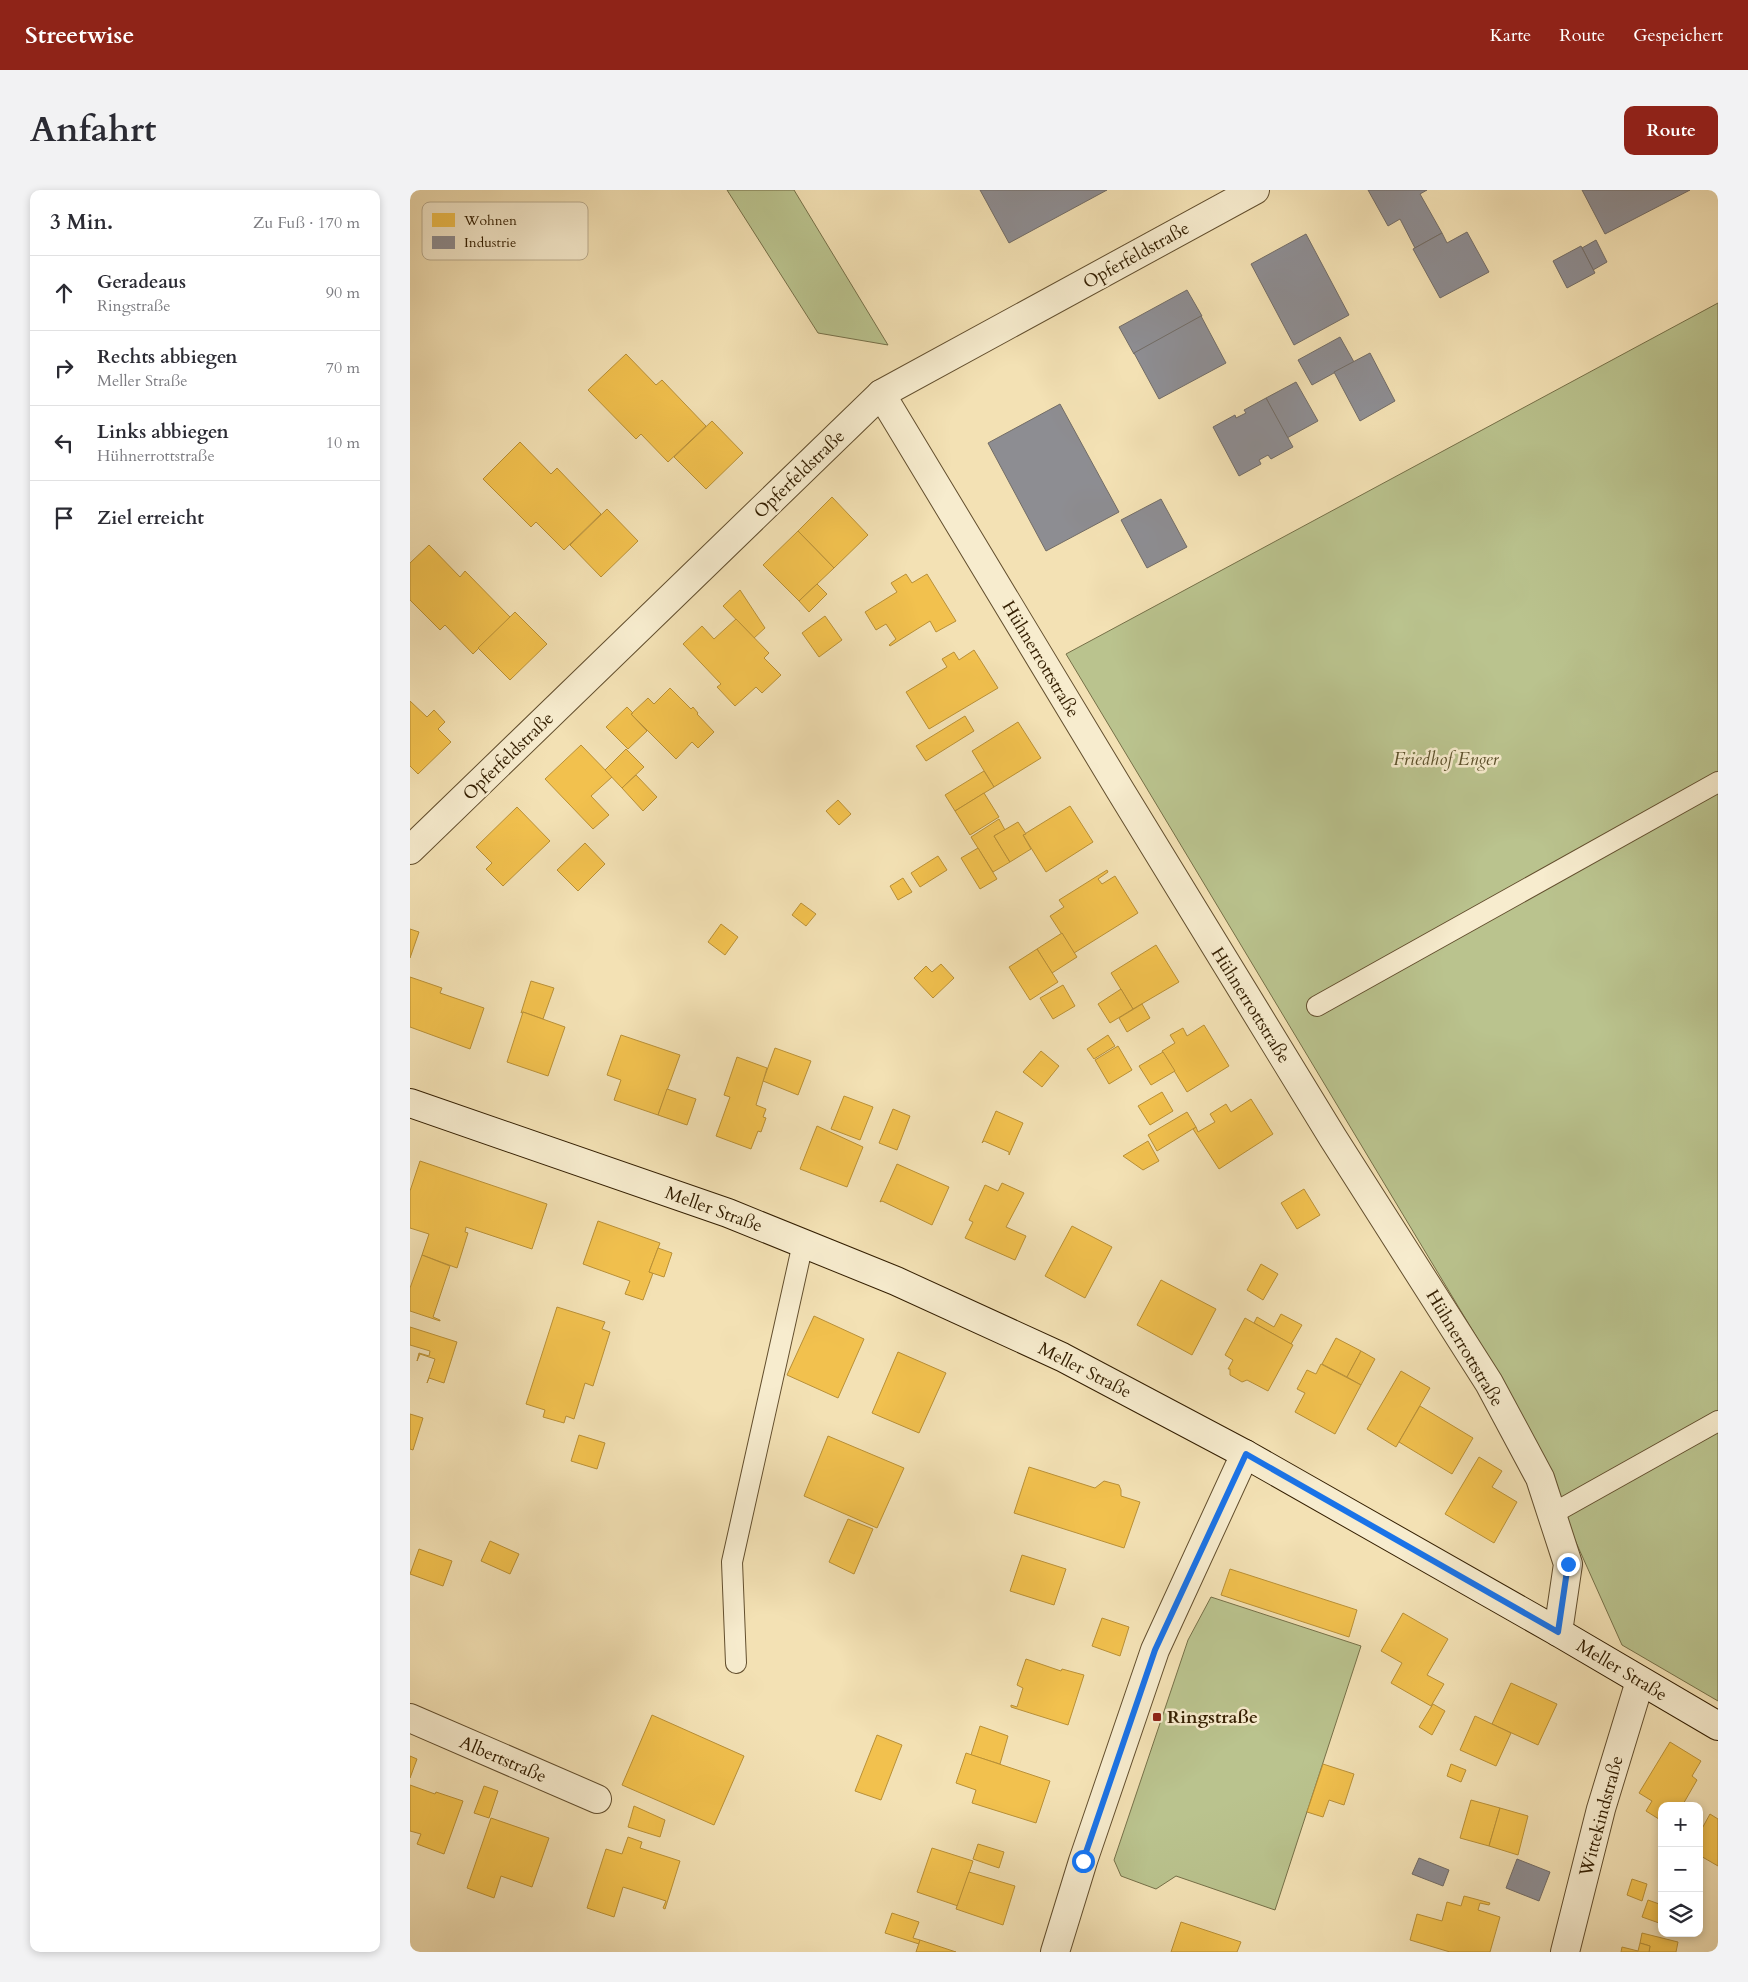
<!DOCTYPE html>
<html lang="de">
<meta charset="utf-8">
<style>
body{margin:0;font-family:Cardo,serif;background:#f2f2f3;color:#2b2b33}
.controls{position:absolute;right:15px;bottom:15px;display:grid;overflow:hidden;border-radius:10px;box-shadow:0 2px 8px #0003}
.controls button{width:45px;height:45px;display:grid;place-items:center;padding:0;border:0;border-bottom:1px solid #e1e1e2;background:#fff;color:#2b2b33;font:25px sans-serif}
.stop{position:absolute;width:15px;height:15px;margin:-11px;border:4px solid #1a73e8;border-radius:50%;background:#fff}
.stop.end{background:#1a73e8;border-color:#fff;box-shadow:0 1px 5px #0008}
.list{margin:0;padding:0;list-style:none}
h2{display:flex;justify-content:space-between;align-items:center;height:65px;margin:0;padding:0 20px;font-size:21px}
h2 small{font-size:16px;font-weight:400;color:#7c7c81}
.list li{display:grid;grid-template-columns:32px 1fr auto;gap:15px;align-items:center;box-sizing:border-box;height:75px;padding:0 20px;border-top:1px solid #e1e1e2}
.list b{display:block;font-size:19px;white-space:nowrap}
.list p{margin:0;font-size:16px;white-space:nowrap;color:#7c7c81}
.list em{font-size:16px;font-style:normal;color:#7c7c81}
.icon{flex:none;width:28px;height:28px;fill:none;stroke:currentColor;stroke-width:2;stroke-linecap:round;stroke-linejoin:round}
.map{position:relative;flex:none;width:1308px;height:1762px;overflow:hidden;border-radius:10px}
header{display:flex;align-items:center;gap:30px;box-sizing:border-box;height:70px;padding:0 25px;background:#8f2418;color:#fff}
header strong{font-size:24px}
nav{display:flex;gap:28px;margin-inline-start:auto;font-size:18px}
.intro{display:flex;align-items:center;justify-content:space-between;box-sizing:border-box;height:120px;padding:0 30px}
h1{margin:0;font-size:35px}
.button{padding:12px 22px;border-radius:10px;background:#8f2418;color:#fff;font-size:18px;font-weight:700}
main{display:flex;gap:30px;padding:0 30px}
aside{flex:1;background:#fff;border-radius:10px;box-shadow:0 2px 8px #0003}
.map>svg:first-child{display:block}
.green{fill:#bac38e;stroke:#767048}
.homes{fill:#f2c14e;stroke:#b99037}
.industry{fill:#8d8d92;stroke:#726c66}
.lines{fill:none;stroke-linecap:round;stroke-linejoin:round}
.lane-casing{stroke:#634f2e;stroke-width:22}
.street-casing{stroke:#634f2e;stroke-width:30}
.secondary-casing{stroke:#331e01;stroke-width:30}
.lane{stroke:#f7ecce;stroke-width:20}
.street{stroke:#f7ecce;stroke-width:28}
.secondary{stroke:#f7ecce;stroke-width:28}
.route{stroke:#1a73e8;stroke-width:6}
.poi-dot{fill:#8f2418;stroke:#f7ecce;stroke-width:2}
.labels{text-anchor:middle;stroke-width:5;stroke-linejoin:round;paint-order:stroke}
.street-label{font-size:18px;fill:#331e01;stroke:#f7ecce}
.park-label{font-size:18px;font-style:italic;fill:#5c502b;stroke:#f7ecce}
.poi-label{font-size:18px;font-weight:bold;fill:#331e01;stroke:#f7ecce;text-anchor:start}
.key{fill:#f7ecce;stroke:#bcae90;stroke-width:1}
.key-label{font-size:14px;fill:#331e01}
</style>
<header>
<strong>Streetwise</strong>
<nav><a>Karte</a><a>Route</a><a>Gespeichert</a></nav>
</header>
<div class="intro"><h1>Anfahrt</h1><a class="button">Route</a></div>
<main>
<aside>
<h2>3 Min.<small>Zu Fuß · 170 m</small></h2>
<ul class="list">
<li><svg class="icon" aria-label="ahead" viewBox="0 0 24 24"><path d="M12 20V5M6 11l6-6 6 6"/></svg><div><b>Geradeaus</b><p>Ringstraße</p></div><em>90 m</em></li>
<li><svg class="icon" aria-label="right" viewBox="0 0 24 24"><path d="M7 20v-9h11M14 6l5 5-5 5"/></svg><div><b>Rechts abbiegen</b><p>Meller Straße</p></div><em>70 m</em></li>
<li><svg class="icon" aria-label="left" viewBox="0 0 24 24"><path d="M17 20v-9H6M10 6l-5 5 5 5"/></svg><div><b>Links abbiegen</b><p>Hühnerrottstraße</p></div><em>10 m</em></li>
<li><svg class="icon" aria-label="arrive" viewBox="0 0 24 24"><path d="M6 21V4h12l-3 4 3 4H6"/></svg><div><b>Ziel erreicht</b></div></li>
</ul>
</aside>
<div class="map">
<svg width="1308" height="1762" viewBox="0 0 1308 1762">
<rect width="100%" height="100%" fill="#f3e1b4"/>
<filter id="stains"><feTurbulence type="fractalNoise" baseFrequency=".004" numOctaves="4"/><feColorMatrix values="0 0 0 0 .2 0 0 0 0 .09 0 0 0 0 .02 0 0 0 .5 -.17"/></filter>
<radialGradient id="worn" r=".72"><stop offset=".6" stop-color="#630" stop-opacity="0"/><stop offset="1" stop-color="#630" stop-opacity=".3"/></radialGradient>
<g class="green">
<polygon points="317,0 384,0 478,155 408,143"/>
<polygon points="1308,113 1308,1511 1212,1455 1096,1196 656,464"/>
<polygon points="801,1407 951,1456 865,1720 766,1686 746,1699 711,1686 704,1670 778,1450"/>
</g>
<g class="homes">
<polygon points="216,164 246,195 252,190 296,236 258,272 231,244 226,249 178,200"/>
<polygon points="302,231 333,263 296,299 264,267"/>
<polygon points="110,252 141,284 147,278 191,324 154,360 126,332 121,337 73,289"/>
<polygon points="422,307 458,345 424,378 388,341"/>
<polygon points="197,319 228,351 191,387 160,355"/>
<polygon points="388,341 424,378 389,411 353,375"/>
<polygon points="19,355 50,387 55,381 100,427 63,464 35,435 30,440 0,410 0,373"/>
<polygon points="496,384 502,393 517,384 546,431 526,442 520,431 480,456 479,455 486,449 476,434 466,440 455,422 487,402 481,393"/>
<polygon points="407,394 417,404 399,422 389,411"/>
<polygon points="330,400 355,438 344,448 313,416"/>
<polygon points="105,422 137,454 100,490 68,458"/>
<polygon points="415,426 432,450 409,467 392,443"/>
<polygon points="326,429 359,463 354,468 371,485 352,503 346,497 325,516 307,497 311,494 273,454 292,436 304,449"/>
<polygon points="564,460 588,498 519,539 496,502 537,477 532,469 544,462 549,470"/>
<polygon points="260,498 281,519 283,517 288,523 287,524 304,542 288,558 282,552 266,569 221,524 238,508 244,514"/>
<polygon points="0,511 17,527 24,520 35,532 28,539 41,552 8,584 0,576"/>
<polygon points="217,517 223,523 221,524 237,541 218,559 196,537"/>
<polygon points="555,526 564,541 516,571 506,556"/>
<polygon points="608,532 631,568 584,597 562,561"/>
<polygon points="171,555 202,587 181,606 199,625 183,639 135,589"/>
<polygon points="216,559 234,577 212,598 195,580"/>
<polygon points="574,581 584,597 545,621 535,605"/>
<polygon points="226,585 247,607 233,621 212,598"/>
<polygon points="574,603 589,627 560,645 545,621"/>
<polygon points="428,610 441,624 429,635 416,621"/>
<polygon points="660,616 683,652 636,682 613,645"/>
<polygon points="107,617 140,651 93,696 76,679 82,673 66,657"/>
<polygon points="589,629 595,640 584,646 600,672 583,682 561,647"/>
<polygon points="608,632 616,644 613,645 621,659 600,672 584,646"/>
<polygon points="175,653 195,674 168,701 147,680"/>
<polygon points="568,658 587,689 570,699 551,668"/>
<polygon points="528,666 537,680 510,697 501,683"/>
<polygon points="697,680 698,682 688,689 692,694 705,686 728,723 664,763 640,726 654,717 649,710"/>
<polygon points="493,688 502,702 488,710 480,696"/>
<polygon points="391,713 406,724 396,736 382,725"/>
<polygon points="311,734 328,747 315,765 298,752"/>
<polygon points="0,739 9,742 0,768"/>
<polygon points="652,743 667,767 642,783 627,759"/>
<polygon points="746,755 769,792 723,819 701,783"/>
<polygon points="627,759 648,792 620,810 599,777"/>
<polygon points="531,774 544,788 523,808 504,788 516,776 522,782"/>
<polygon points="0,787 32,798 30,803 74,818 60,859 0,837"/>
<polygon points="121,791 144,798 133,829 113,822 111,823"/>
<polygon points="653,795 665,816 643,829 630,808"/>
<polygon points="711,799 723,819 700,833 688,814"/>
<polygon points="732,814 740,828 717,842 709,828"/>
<polygon points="113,822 155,837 138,886 97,872"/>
<polygon points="794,835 819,876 777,902 752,861 765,853 760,845 773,838 777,846"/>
<polygon points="211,845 270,865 248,925 204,910 211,890 197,885"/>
<polygon points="698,845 705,856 684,869 677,859"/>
<polygon points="708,856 722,880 699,894 685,870"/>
<polygon points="365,858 401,871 388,905 353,891"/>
<polygon points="631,861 649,876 632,897 613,882"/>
<polygon points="753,862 765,881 741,895 729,876"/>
<polygon points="327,867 357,878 346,915 356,919 353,927 356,928 351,942 348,941 341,959 306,946 320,907 314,905"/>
<polygon points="257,899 286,909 277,935 248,925"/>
<polygon points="752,902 763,921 740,935 728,916"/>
<polygon points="434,906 463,917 450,950 421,939"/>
<polygon points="841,909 863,944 809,979 783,939 786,937 788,942 805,932 800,924 816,914 821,922"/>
<polygon points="483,919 500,926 487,960 469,953"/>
<polygon points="586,921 613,933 599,965 599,962 574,951 572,953"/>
<polygon points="777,922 786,937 747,961 738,945"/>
<polygon points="407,936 453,957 437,997 390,979"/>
<polygon points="738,951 749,971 733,980 713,966"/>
<polygon points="10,971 137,1014 122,1059 56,1037 55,1042 58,1043 47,1078 12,1065 19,1044 0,1038 0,1001"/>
<polygon points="487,974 539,997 522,1035 472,1011 470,1012"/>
<polygon points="592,993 614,1003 596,1037 616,1046 605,1070 555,1048 563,1032 559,1030 575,995 588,1001"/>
<polygon points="894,999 910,1025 887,1039 871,1013"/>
<polygon points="188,1031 250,1053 239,1082 243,1083 233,1110 215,1104 220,1091 173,1074"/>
<polygon points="662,1036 702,1057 675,1108 635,1086"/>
<polygon points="248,1058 262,1063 254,1087 239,1082"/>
<polygon points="12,1065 40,1076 23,1127 30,1130 30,1131 0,1121 0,1098"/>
<polygon points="851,1074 868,1084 853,1110 837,1100"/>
<polygon points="751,1090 806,1119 782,1165 727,1135"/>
<polygon points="147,1117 195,1132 192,1139 200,1142 183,1196 175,1193 164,1229 156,1226 154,1233 133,1227 135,1220 116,1214"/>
<polygon points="871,1124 892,1135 881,1154 844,1133 847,1127 864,1137"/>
<polygon points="404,1126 454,1149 428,1208 377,1185"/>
<polygon points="835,1128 883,1155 858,1201 837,1190 832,1192 820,1185 820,1179 818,1179 823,1170 815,1165"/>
<polygon points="0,1137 47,1152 34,1193 19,1188 17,1193 25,1169 10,1164 7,1171 9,1163 19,1166 20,1161 0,1155"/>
<polygon points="926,1148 951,1161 937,1187 912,1174"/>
<polygon points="951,1161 965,1169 951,1195 937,1187"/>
<polygon points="488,1162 536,1183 509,1243 462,1223"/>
<polygon points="911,1174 951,1195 925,1244 885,1222 895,1203 887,1199 897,1180 906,1184"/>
<polygon points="991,1181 1020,1198 986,1257 957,1239"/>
<polygon points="1010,1216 1063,1248 1042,1284 989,1252"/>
<polygon points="0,1224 13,1228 3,1260 0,1259"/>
<polygon points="169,1245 195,1253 187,1279 161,1271"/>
<polygon points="418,1246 494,1278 467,1338 394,1306"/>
<polygon points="1069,1267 1092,1281 1082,1297 1107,1312 1084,1353 1035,1324"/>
<polygon points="619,1277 685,1298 694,1291 709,1295 711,1300 711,1306 730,1312 714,1358 604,1323"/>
<polygon points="438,1329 463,1339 444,1384 419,1372"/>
<polygon points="80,1351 109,1364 100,1384 71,1371"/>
<polygon points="9,1359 42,1371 33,1396 0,1384"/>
<polygon points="612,1365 656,1379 644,1415 600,1401"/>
<polygon points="820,1379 947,1420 939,1447 811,1405"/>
<polygon points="993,1423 1038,1449 1017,1485 1034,1494 1021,1516 981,1493 992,1473 971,1461"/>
<polygon points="692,1428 719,1437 710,1466 682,1456"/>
<polygon points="616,1469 651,1481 652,1479 674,1485 658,1535 601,1517 601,1515 607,1517 613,1498 607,1495"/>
<polygon points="1101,1493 1147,1514 1128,1555 1082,1534"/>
<polygon points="1023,1514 1035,1521 1022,1545 1009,1537"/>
<polygon points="242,1525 334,1566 304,1635 212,1595"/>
<polygon points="1065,1526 1101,1543 1086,1576 1050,1560"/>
<polygon points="570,1536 598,1546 590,1574 561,1565"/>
<polygon points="467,1545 492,1555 471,1610 445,1601"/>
<polygon points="1260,1552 1291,1571 1282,1586 1287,1590 1272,1616 1252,1616 1252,1631 1236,1621 1242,1611 1229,1603"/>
<polygon points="556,1563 640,1591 626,1633 562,1613 566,1600 546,1593"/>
<polygon points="0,1566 7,1569 0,1588"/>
<polygon points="913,1574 944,1584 934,1615 919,1610 913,1627 897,1622"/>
<polygon points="1041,1574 1056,1580 1051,1592 1037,1586"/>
<polygon points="0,1595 25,1604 26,1602 53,1611 34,1664 7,1654 11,1644 0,1641"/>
<polygon points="74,1596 88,1601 79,1628 64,1623"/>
<polygon points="1061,1610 1090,1618 1079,1656 1050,1648"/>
<polygon points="224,1616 255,1630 250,1647 218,1637"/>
<polygon points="1090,1618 1118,1626 1108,1665 1079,1656"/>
<polygon points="1300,1624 1308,1629 1308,1676 1289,1665 1289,1644"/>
<polygon points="81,1628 139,1648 122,1697 91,1686 84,1708 57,1698"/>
<polygon points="218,1647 232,1652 230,1658 270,1671 255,1719 253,1718 256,1711 213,1697 204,1727 177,1718 196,1659 212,1664"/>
<polygon points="568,1654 594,1662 589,1678 563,1669"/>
<polygon points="522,1658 563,1671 548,1716 507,1702"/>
<polygon points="559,1682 605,1696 593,1735 546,1719"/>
<polygon points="1222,1689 1237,1694 1232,1711 1217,1705"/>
<polygon points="1054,1706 1080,1713 1079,1715 1070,1713 1068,1720 1090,1727 1080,1762 1040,1762 1000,1750 1007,1724 1032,1731 1037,1712 1051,1716"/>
<polygon points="1238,1710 1252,1715 1252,1734 1232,1727"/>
<polygon points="482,1723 509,1732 503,1748 510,1750 509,1754 475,1743"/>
<polygon points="771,1732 831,1752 827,1762 761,1762"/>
<polygon points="1232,1743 1268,1752 1266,1762 1239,1762 1240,1756 1230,1753"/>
<polygon points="510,1750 546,1762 506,1762"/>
<polygon points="1230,1753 1240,1756 1239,1762 1211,1762 1212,1757 1228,1761"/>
</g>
<g class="industry">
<polygon points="570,0 697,0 599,53"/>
<polygon points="958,0 1017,0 1010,4 1032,43 1005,58 990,29 978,36"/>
<polygon points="1172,0 1280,0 1195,44"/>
<polygon points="1057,42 1079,82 1030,108 1003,59 1032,43 1037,53"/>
<polygon points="896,44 939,125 884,155 841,74"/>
<polygon points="1186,50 1197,72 1183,80 1172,58"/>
<polygon points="1171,56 1185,83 1157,98 1143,71"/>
<polygon points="777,100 792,126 724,164 709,137"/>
<polygon points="791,126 816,173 749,209 724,163"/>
<polygon points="930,147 944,172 902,195 888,170"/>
<polygon points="960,163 985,211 950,231 924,182"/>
<polygon points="886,192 908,231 877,248 856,208"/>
<polygon points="856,208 883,257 861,269 858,265 849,270 851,274 829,286 803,237 825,225 826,228 836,223 834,220"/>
<polygon points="650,214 709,322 636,361 578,253"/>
<polygon points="751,309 777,357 737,378 711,330"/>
<polygon points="1009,1668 1039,1680 1033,1696 1002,1684"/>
<polygon points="1107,1669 1140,1682 1129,1711 1096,1698"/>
</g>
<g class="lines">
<defs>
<g id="lane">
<polyline points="907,816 1308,592"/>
<polyline points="1142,1324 1308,1231"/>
<polyline points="326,1473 322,1372 393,1053"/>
</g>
<g id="street">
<polyline points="471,204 710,600 923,948 1079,1193 1130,1288 1158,1374 1148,1442"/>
<polyline points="0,660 471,204 845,0"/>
<polyline points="0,1528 187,1609"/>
<polyline points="645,1762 673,1671 745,1460 835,1264"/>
<polyline points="1155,1762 1191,1619 1230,1491"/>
</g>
<polyline id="secondary" points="0,913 318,1023 486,1091 652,1167 835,1264 1148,1442 1308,1536"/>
</defs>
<use href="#lane" class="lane-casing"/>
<use href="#street" class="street-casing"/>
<use href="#secondary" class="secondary-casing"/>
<use href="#lane" class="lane"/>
<use href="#street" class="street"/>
<use href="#secondary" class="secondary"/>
</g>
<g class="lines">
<polyline class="route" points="673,1671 745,1460 836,1264 1148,1442 1158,1374"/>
</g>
<rect class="poi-dot" x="742" y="1522" width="10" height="10" rx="2.5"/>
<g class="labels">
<g class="street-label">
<text transform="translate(726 65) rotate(-29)" y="6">Opferfeldstraße</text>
<text transform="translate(389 284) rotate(-44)" y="6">Opferfeldstraße</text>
<text transform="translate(631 469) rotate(59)" y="6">Hühnerrottstraße</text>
<text transform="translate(98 566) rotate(-44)" y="6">Opferfeldstraße</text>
<text transform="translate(841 815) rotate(58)" y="6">Hühnerrottstraße</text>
<text transform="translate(304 1019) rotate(20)" y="6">Meller Straße</text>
<text transform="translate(1055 1158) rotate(59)" y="6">Hühnerrottstraße</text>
<text transform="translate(675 1180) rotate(27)" y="6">Meller Straße</text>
<text transform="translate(1212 1480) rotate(31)" y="6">Meller Straße</text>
<text transform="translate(93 1569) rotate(23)" y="6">Albertstraße</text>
<text transform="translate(1191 1626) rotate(-75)" y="6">Wittekindstraße</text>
</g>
<g class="park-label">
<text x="1036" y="575">Friedhof Enger</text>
</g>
<g class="poi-label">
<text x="757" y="1533">Ringstraße</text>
</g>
</g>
<rect x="12" y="12" width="166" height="58" rx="8" class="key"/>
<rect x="22" y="23" width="23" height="14" fill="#f2c14e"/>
<rect x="22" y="46" width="23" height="13" fill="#8d8d92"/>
<g class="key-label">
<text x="54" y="35">Wohnen</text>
<text x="54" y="57">Industrie</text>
</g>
<rect width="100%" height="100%" filter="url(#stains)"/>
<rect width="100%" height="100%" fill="url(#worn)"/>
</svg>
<div class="controls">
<button>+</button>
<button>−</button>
<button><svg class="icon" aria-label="layers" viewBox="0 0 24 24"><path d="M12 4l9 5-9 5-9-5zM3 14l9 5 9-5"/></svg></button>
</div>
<div class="stop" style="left:673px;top:1671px"></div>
<div class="stop end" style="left:1158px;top:1374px"></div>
</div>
</main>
